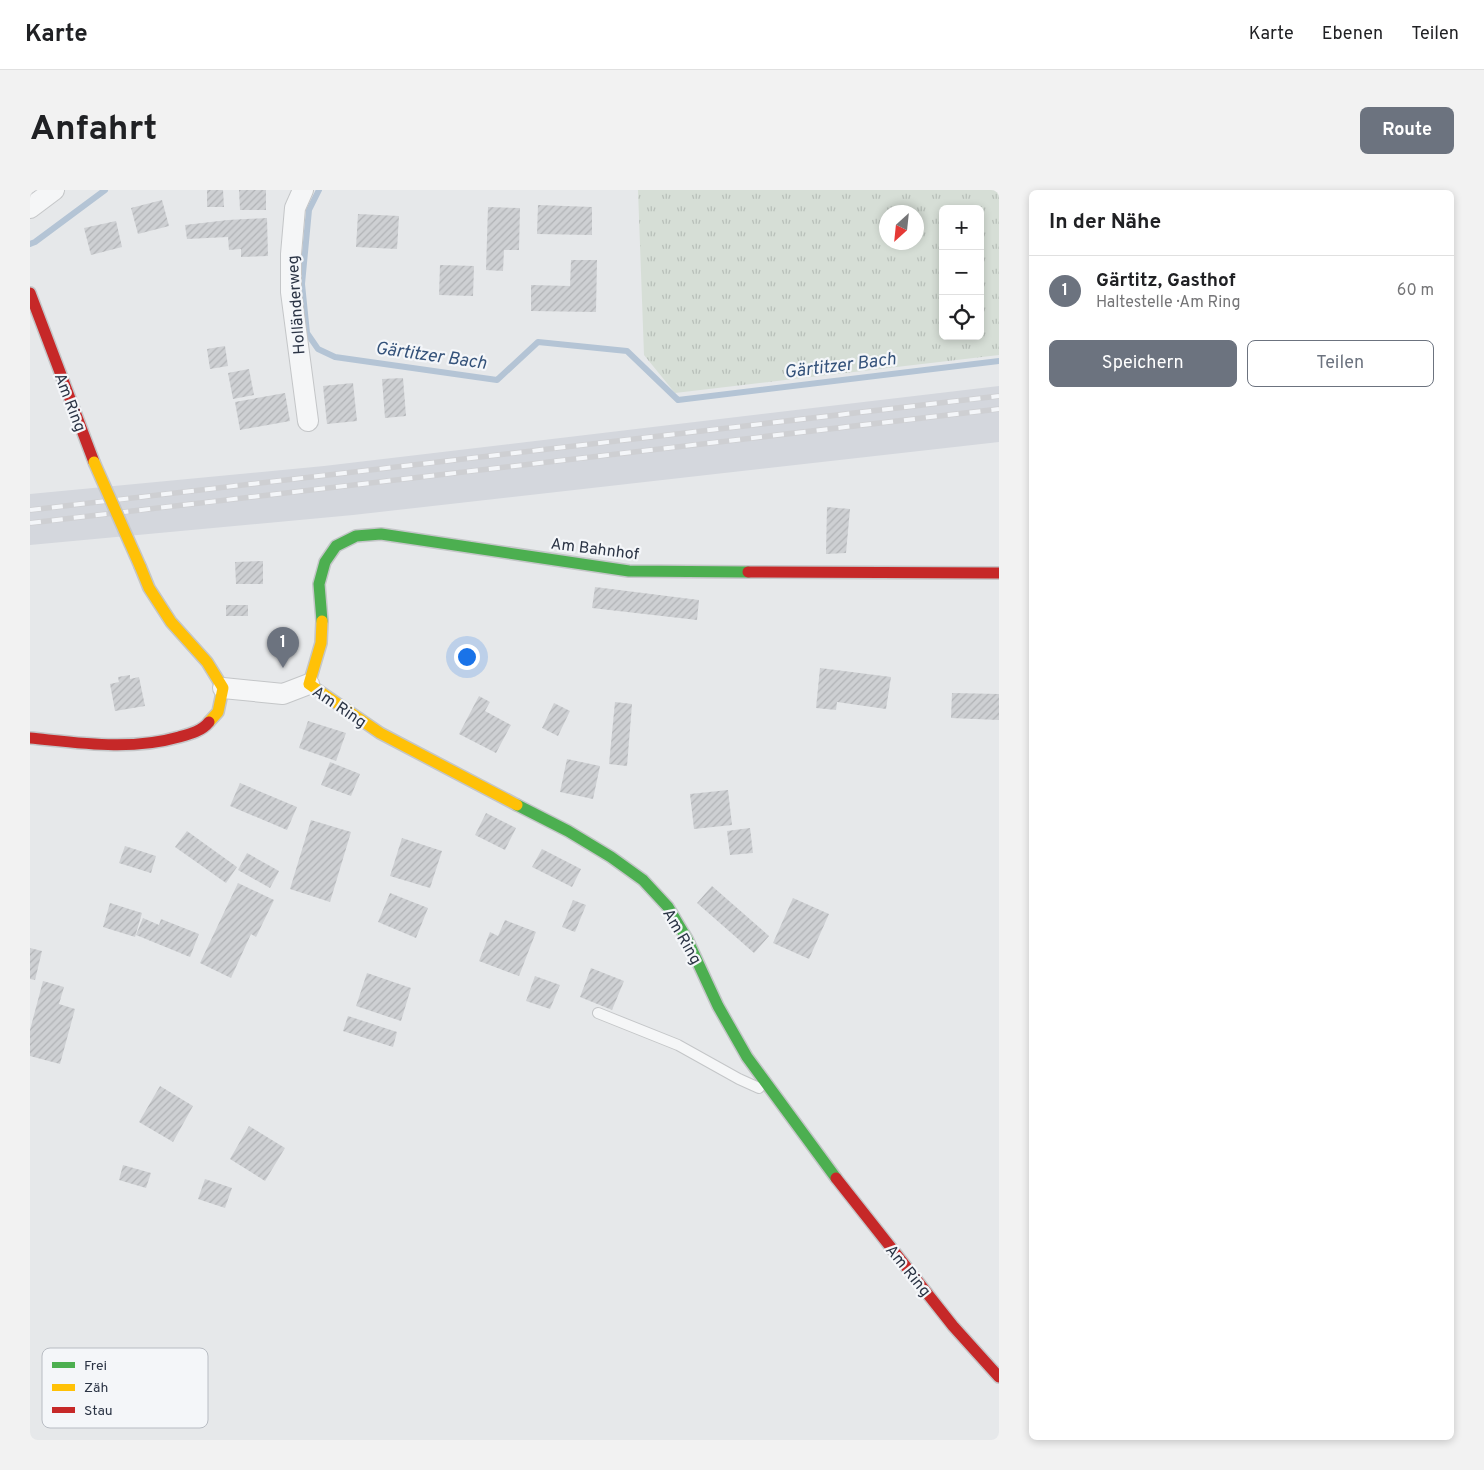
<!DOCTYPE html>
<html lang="de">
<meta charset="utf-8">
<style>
body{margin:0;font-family:Overpass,sans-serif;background:#f2f2f2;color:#202124}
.controls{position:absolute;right:15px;top:15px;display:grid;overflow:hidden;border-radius:8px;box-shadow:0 2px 8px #0003}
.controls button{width:45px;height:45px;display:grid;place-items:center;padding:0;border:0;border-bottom:1px solid #e0e0e0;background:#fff;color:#202124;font:25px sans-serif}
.compass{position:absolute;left:849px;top:15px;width:45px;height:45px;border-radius:50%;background:#fff;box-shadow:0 2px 8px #0003;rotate:207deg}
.you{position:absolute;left:436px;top:466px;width:18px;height:18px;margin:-12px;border:4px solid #fff;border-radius:50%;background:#1a73e8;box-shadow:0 0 0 8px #1a73e833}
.badge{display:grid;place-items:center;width:32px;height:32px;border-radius:50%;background:#6c737f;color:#fff;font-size:16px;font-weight:700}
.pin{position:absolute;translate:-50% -41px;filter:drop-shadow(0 1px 2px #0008)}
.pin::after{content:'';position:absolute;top:26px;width:18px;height:15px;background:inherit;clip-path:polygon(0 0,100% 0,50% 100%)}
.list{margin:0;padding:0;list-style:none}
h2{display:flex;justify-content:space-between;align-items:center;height:65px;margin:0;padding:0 20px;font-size:21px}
h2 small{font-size:16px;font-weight:400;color:#757577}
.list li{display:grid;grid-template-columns:32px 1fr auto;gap:15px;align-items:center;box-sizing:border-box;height:70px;padding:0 20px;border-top:1px solid #e0e0e0}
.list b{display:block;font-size:19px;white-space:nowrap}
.list p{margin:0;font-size:16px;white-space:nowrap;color:#757577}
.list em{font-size:16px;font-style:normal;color:#757577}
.actions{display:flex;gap:10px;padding:15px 20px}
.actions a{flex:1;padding:11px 0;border:1px solid #6c737f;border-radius:8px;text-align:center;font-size:18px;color:#6c737f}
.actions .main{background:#6c737f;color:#fff}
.icon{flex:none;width:28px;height:28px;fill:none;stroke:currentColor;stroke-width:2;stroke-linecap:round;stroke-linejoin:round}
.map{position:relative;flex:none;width:969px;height:1250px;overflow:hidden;border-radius:8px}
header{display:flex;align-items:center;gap:30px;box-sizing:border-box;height:70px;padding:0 25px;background:#fff;border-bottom:1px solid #e0e0e0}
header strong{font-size:24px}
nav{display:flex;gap:28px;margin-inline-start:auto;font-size:18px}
.intro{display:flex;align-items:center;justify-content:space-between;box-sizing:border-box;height:120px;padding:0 30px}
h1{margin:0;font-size:35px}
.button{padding:12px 22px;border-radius:8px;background:#6c737f;color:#fff;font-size:18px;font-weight:700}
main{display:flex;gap:30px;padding:0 30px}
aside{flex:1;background:#fff;border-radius:8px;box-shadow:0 2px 8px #0003}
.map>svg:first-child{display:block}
.built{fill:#d4d7dd}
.grass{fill:url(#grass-tufts);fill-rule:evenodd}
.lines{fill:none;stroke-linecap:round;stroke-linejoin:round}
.stream{stroke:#b4c4d5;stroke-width:6}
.building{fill:url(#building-hatch)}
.lane-casing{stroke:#c4c6c8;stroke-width:12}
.street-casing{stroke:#c4c6c8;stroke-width:22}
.fast-casing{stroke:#c4c6c8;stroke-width:14}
.slow-casing{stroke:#c4c6c8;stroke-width:14}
.jam-casing{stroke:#c4c6c8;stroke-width:14}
.lane{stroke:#f5f6f7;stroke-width:10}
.street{stroke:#f5f6f7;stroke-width:20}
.fast{stroke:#4caf50;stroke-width:11}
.slow{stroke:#ffc107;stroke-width:11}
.jam{stroke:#c62828;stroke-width:11}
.rail-casing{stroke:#cecfd2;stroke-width:5.5}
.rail{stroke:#f4f6f9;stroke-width:4;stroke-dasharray:11;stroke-linecap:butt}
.slow-bridge-casing{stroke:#c4c6c8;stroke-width:14;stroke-linecap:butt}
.slow-bridge{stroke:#ffc107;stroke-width:11}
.labels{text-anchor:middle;stroke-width:4.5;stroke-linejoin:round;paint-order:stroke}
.street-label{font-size:16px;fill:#2b3445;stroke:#f4f6f9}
.water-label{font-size:18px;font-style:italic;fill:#34527a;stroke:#f4f6f9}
.key{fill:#f4f6f9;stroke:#b8bcc3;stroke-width:1}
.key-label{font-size:14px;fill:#2b3445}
</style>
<header>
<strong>Karte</strong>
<nav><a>Karte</a><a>Ebenen</a><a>Teilen</a></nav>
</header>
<div class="intro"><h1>Anfahrt</h1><a class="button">Route</a></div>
<main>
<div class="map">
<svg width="969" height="1250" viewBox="0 0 969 1250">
<defs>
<pattern id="grass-tufts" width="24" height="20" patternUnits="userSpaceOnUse" patternTransform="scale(1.25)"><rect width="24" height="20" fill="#d6ded6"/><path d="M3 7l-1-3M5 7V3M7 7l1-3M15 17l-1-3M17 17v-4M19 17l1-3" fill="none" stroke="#b8bfb9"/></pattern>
<pattern id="building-hatch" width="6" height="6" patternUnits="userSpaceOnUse" patternTransform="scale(1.25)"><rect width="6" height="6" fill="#ced0d3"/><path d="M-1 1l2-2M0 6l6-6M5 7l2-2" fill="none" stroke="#b1b3b6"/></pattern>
</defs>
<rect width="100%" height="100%" fill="#e6e8ea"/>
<polygon class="built" points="969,196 969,252 323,325 0,355 0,304 294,276"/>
<path class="grass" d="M608,0H969V165L645,203L614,165ZM913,19H950V146H913ZM856,22H886V52H856Z"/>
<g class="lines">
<g class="stream">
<polyline points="289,0 279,20 272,94 277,143 288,159 305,167 467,190 508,152 597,161 648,210 969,171"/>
<polyline points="0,54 5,52 75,0"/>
</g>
</g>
<g class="building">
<polygon points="177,0 193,0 194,17 177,17"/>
<polygon points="209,0 236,0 236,20 210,20"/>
<polygon points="132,10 139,36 108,44 101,18"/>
<polygon points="508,15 562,17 562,45 507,44"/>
<polygon points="458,17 490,18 489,60 474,60 473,81 456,80"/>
<polygon points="328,24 369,26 367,59 326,57"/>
<polygon points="237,28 238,66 211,67 211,59 199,60 198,47 157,49 155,35 198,30"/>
<polygon points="86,31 92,57 61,65 54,38"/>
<polygon points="541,70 567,70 566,122 501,121 501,95 540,96"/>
<polygon points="410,75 444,76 443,106 409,105"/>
<polygon points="195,156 198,176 180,179 177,159"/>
<polygon points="219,179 224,205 203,209 198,183"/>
<polygon points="373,188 376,226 355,228 352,189"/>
<polygon points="323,193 327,231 297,234 293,196"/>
<polygon points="255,203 260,231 210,240 205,212"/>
<polygon points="797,317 820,319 816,363 796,364"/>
<polygon points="233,371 233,394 206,394 205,372"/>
<polygon points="565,397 669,410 667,430 562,418"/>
<rect x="196" y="415" width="22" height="11"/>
<polygon points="790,478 861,487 856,519 807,512 806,520 786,518"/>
<polygon points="100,485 100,489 109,487 115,516 85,521 80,494 89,492 88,487"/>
<polygon points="922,503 969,504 969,530 921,528"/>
<polygon points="449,506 460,512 455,521 481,535 466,563 429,544"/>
<polygon points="585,512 602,514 597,576 579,574"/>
<polygon points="524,513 540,521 528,546 512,538"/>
<polygon points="278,531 316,543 306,571 269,558"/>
<polygon points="537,569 570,576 563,609 530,602"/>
<polygon points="300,572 330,584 321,606 291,595"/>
<polygon points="210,593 267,617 257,640 200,616"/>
<polygon points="698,600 702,635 664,639 660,604"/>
<polygon points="456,623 486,638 475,660 445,645"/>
<polygon points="281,630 321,642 300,712 260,699"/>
<polygon points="720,638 723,663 700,665 697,641"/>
<polygon points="157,641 207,677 196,693 145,657"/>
<polygon points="372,648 412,661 400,698 360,686"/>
<polygon points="95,656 126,666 121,683 89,673"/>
<polygon points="512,659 551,679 542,697 502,677"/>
<polygon points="217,663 249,681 240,698 208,680"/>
<polygon points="208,693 244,710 226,747 221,744 201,788 170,773"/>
<polygon points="682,696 739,746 724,763 667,713"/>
<polygon points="360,703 398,718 386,748 348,732"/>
<polygon points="763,708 799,724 779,769 743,753"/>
<polygon points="543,710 556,715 545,742 532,737"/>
<polygon points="80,713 112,723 105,747 73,737"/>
<polygon points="113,728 129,735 131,729 169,744 160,767 106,745"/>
<polygon points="475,730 506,742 489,786 449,771 460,742 468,746"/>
<polygon points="0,758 12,761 5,790 0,789"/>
<polygon points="561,778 594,791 582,820 550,807"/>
<polygon points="337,783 381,798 371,831 326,816"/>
<polygon points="505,786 530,795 520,819 496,811"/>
<polygon points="13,791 34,797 29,814 45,819 30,874 0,866 0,840"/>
<polygon points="318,826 367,842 363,857 313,841"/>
<polygon points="130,896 163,916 143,952 109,932"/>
<polygon points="219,936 255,958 235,991 200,969"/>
<polygon points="93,975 121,983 116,998 89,990"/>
<polygon points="175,989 202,998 195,1018 168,1009"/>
</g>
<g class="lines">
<defs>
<polyline id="lane" points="568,823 648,855 709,889 729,898"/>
<g id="street">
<polyline points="273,0 265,18 261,64 261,102 278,231"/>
<polyline points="0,18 24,0"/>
<polyline points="193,498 253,504 279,494"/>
</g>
<g id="fast">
<polyline points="292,431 289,394 295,372 306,356 326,346 351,344 599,381 718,382"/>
<polyline points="487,615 538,641 581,667 613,690 638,717 657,749 688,816 717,867 806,988"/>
</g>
<g id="slow">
<polyline points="110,376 119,398 141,432 177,472 193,498 188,522 179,532"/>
<polyline points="292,431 291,453 279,494 350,543 487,615"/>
</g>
<g id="jam">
<polyline points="0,103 64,272"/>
<polyline points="718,382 969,383"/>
<path d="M0,548C50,553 100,561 149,547C160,544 172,541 179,532"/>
<polyline points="806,988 923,1136 969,1187"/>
</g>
</defs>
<use href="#lane" class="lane-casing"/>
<use href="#street" class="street-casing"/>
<use href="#fast" class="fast-casing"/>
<use href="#slow" class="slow-casing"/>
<use href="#jam" class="jam-casing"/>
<use href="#lane" class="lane"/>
<use href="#street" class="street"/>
<use href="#fast" class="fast"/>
<use href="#slow" class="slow"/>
<use href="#jam" class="jam"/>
<defs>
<g id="rail">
<polyline points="0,320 969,206"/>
<polyline points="0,333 969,219"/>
</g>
</defs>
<use href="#rail" class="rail-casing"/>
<use href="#rail" class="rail"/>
<defs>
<polyline id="slow-bridge" points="64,272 110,376"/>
</defs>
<use href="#slow-bridge" class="slow-bridge-casing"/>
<use href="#slow-bridge" class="slow-bridge"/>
</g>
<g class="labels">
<g class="street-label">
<text transform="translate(265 115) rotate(-94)" y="6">Holländerweg</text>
<text transform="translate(41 212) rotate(69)" y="6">Am Ring</text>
<text transform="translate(565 358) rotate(7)" y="6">Am Bahnhof</text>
<text transform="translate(310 516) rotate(34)" y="6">Am Ring</text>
<text transform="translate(653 746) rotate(60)" y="6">Am Ring</text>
<text transform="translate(879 1080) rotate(51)" y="6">Am Ring</text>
</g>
<g class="water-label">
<text transform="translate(401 165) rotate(8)" y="6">Gärtitzer Bach</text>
<text transform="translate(810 175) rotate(-7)" y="6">Gärtitzer Bach</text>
</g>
</g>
<rect x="12" y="1158" width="166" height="80" rx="8" class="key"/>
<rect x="22" y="1172" width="23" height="6" fill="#4caf50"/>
<rect x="22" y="1194" width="23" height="7" fill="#ffc107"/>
<rect x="22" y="1217" width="23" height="6" fill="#c62828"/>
<g class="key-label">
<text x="54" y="1180">Frei</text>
<text x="54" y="1202">Zäh</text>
<text x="54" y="1225">Stau</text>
</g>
</svg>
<div class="controls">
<button>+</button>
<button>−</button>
<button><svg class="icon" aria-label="locate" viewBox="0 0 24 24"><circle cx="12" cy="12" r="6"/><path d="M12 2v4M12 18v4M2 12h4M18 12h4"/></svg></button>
</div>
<svg class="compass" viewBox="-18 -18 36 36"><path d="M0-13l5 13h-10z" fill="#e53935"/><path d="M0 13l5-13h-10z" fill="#757577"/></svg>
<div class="you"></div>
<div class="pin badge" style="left:253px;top:478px">1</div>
</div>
<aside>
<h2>In der Nähe<small></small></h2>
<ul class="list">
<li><span class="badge">1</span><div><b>Gärtitz, Gasthof</b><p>Haltestelle · Am Ring</p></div><em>60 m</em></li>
</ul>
<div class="actions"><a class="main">Speichern</a><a>Teilen</a></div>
</aside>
</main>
